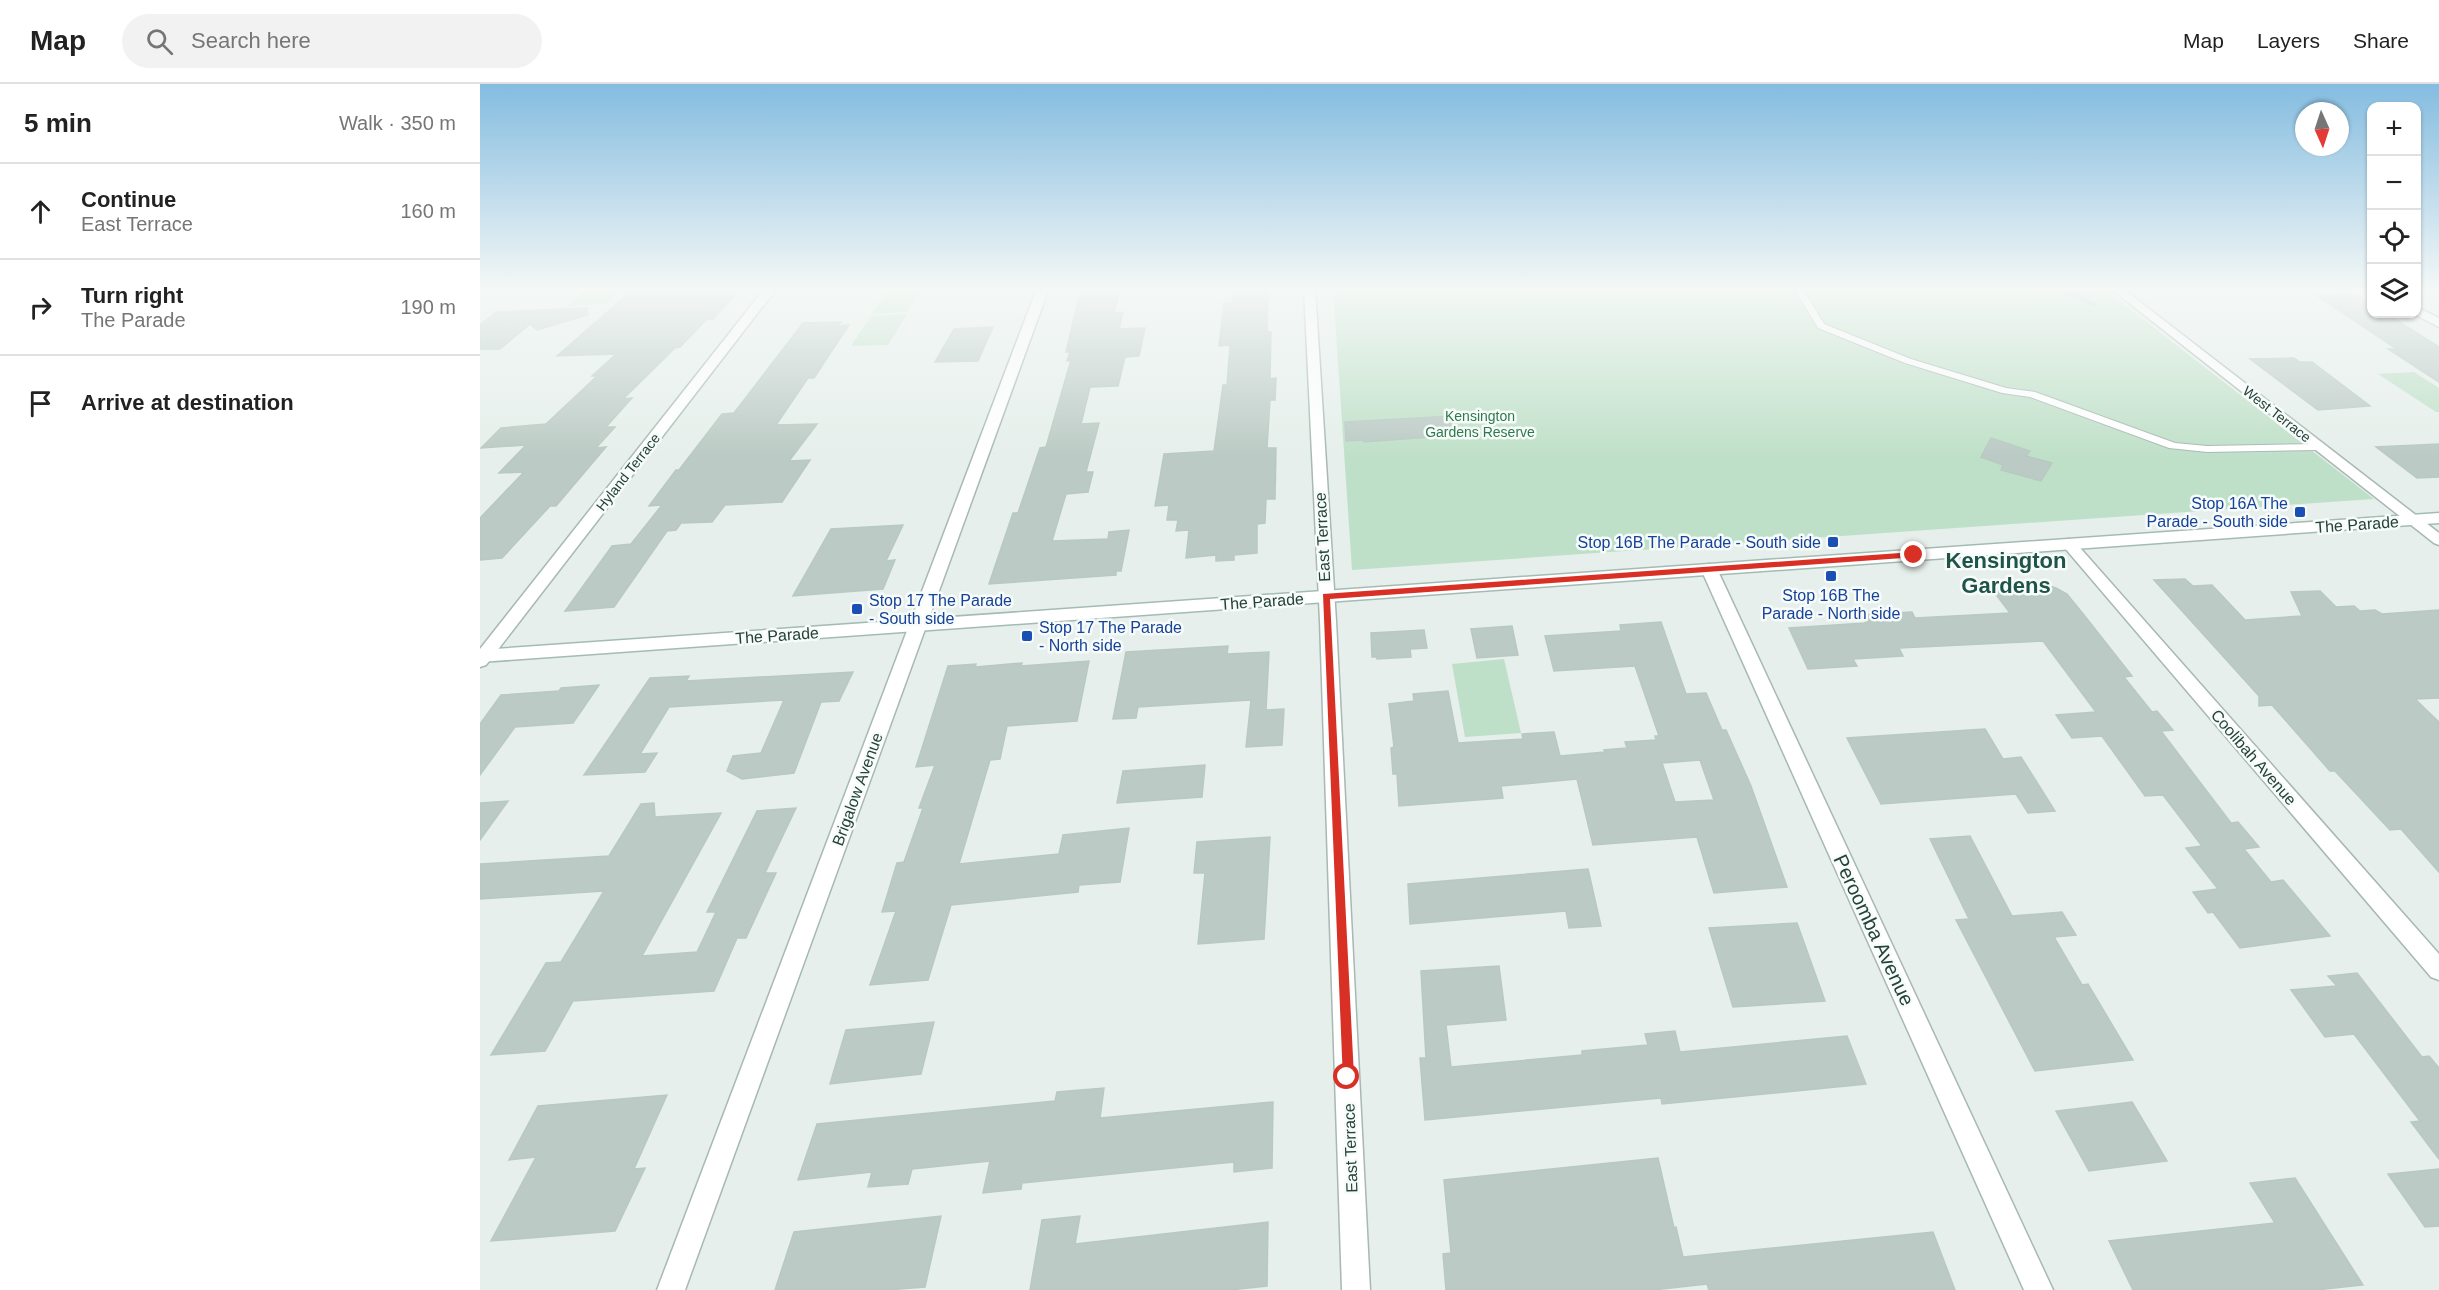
<!DOCTYPE html>
<meta charset="utf-8">
<style>
body{margin:0;font-family:Helvetica,sans-serif;background:#f2f2f2;color:#222}
.controls{position:absolute;right:18px;top:18px;display:grid;overflow:hidden;border-radius:12px;box-shadow:0 2px 4px #0004}
.controls button{width:54px;height:54px;display:grid;place-items:center;padding:0;border:0;border-bottom:2px solid #e0e0e0;background:#fff;color:#222;font:30px sans-serif}
.compass{position:absolute;left:1815px;top:18px;width:54px;height:54px;border-radius:50%;background:#fff;box-shadow:0 2px 4px #0004;rotate:177deg}
.stop{position:absolute;width:18px;height:18px;margin:-14px;border:4px solid #d93025;border-radius:50%;background:#fff}
.stop.end{background:#d93025;border-color:#fff;box-shadow:0 2px 6px #0008}
.list{margin:0;padding:0;list-style:none}
h2{display:flex;justify-content:space-between;align-items:center;height:78px;margin:0;padding:0 24px;font-size:26px}
h2 small{font-size:20px;font-weight:400;color:#767676}
.list li{display:grid;grid-template-columns:39px 1fr auto;gap:18px;align-items:center;box-sizing:border-box;height:96px;padding:0 24px;border-top:2px solid #e0e0e0}
.list b{display:block;font-size:22px;white-space:nowrap}
.list p{margin:0;font-size:20px;white-space:nowrap;color:#767676}
.list em{font-size:20px;font-style:normal;color:#767676}
.icon{flex:none;width:33px;height:33px;fill:none;stroke:currentColor;stroke-width:2;stroke-linecap:round;stroke-linejoin:round}
.map{position:relative;flex:none;width:1959px;height:1206px;overflow:hidden}
header{display:flex;align-items:center;gap:36px;box-sizing:border-box;height:84px;padding:0 30px;background:#fff;border-bottom:2px solid #e0e0e0}
header strong{font-size:28px}
nav{display:flex;gap:33px;margin-inline-start:auto;font-size:21px}
.search{width:420px;height:54px;background:#f2f2f2;display:flex;align-items:center;gap:15px;box-sizing:border-box;padding:0 21px;border-radius:33px;color:#767676;font-size:22px}
main{display:flex}
aside{flex:1;background:#fff}
.map>svg:first-child{display:block}
.green{fill:#bfe0c8}
.lines{fill:none;stroke-linecap:round;stroke-linejoin:round}
.stream{stroke:#8ec9d4;stroke-width:4.5}
.building{fill:#bbcac4;stroke:#b8c9c2;stroke-width:1.5;fill-rule:evenodd}
.lane-casing{stroke:#a8b8b2;stroke-width:2}
.street-casing{stroke:#a8b8b2;stroke-width:3}
.secondary-casing{stroke:#a4bbb3;stroke-width:3}
.lane{fill:#fff;fill-rule:evenodd}
.street{fill:#fff;fill-rule:evenodd}
.secondary{fill:#fff;fill-rule:evenodd}
.route{fill:#d93025}
.transit-dot{fill:#1a4fb4;stroke:#f7fbf9;stroke-width:2}
.labels{text-anchor:middle;stroke-width:5;stroke-linejoin:round;paint-order:stroke}
.far-street-label{font-size:14px;fill:#24423a;stroke:#f7fbf9}
.far-park-label{font-size:14px;fill:#2d7a4b;stroke:#f7fbf9}
.transit-label{font-size:16px;fill:#164399;stroke:#f7fbf9;text-anchor:end}
.street-label{font-size:16px;fill:#24423a;stroke:#f7fbf9}
.near-street-label{font-size:20px;fill:#24423a;stroke:#f7fbf9}
.district-label{font-size:22px;font-weight:bold;fill:#1f5548;stroke:#f7fbf9}
</style>
<header>
<strong>Map</strong>
<div class="search"><svg class="icon" aria-label="search" viewBox="0 0 24 24"><circle cx="10" cy="10" r="6"/><path d="M15 15l6 6"/></svg>Search here</div>
<nav><a>Map</a><a>Layers</a><a>Share</a></nav>
</header>
<main>
<aside>
<h2>5 min<small>Walk · 350 m</small></h2>
<ul class="list">
<li><svg class="icon" aria-label="ahead" viewBox="0 0 24 24"><path d="M12 20V5M6 11l6-6 6 6"/></svg><div><b>Continue</b><p>East Terrace</p></div><em>160 m</em></li>
<li><svg class="icon" aria-label="right" viewBox="0 0 24 24"><path d="M7 20v-9h11M14 6l5 5-5 5"/></svg><div><b>Turn right</b><p>The Parade</p></div><em>190 m</em></li>
<li><svg class="icon" aria-label="arrive" viewBox="0 0 24 24"><path d="M6 21V4h12l-3 4 3 4H6"/></svg><div><b>Arrive at destination</b></div></li>
</ul>
</aside>
<div class="map">
<svg width="1959" height="1206" viewBox="0 0 1959 1206">
<rect width="100%" height="100%" fill="#e6efeb"/>
<g class="green">
<polygon points="108,204 142,204 125,220 88,222"/>
<polygon points="409,204 442,204 427,228 392,230"/>
<polygon points="853,204 1623,204 1894,415 872,486"/>
<polygon points="427,230 408,261 371,262 391,232"/>
<polygon points="1934,288 1959,304 1959,328 1956,328 1898,290"/>
<polygon points="1024,575 1041,649 985,653 972,580"/>
</g>
<g class="lines">
<polyline class="stream" points="1575,204 1614,220"/>
</g>
<g class="building">
<polygon points="155,204 261,204 233,235 227,235 200,263 195,264 143,315 152,314 126,343 135,343 116,364 126,363 76,422 70,422 22,474 0,476 0,434 44,388 19,389 46,361 1,364 21,344 66,340 117,292 112,292 136,270 77,272"/>
<polygon points="601,204 641,204 634,229 643,228 639,245 665,244 659,272 645,273 638,302 610,303 601,340 619,339 606,388 613,388 608,408 586,410 572,457 628,455 629,448 649,446 641,487 636,487 636,491 509,500 533,429 538,429 560,364 566,363 591,276 587,277 590,268 586,268"/>
<polygon points="753,204 788,204 787,248 791,248 790,295 796,294 795,316 790,316 787,364 796,364 795,415 786,415 785,439 777,440 777,469 754,471 754,476 736,477 736,471 706,474 709,446 696,447 698,436 687,436 689,421 675,422 684,370 734,367 743,301 747,301 750,261 739,262 744,219 752,219"/>
<polygon points="1876,211 1892,221 1892,230 1907,230 1959,263 1959,298 1908,265 1917,265 1837,212"/>
<polygon points="107,224 108,231 57,246 50,240 20,265 0,265 0,241 16,228"/>
<polygon points="361,238 358,242 369,241 334,294 328,294 296,341 337,340 309,377 330,376 302,418 245,421 232,438 201,439 196,446 187,447 134,523 85,527 132,462 151,460 182,421 169,422 196,386 199,386 242,330 254,329 323,239"/>
<polygon points="513,243 498,277 455,278 474,245"/>
<polygon points="1814,274 1820,278 1832,278 1890,322 1838,326 1770,275"/>
<polygon points="973,332 977,351 884,358 884,356 866,357 865,338"/>
<polygon points="1511,354 1550,367 1546,372 1572,379 1561,397 1521,386 1523,381 1501,373"/>
<polygon points="1959,360 1959,393 1937,394 1896,363"/>
<polygon points="423,441 406,477 415,476 403,505 313,512 351,445"/>
<polygon points="1705,495 1713,502 1732,501 1765,536 1822,532 1811,508 1840,507 1856,523 1874,522 1880,527 1895,526 1902,530 1959,526 1959,614 1935,615 1959,638 1959,788 1921,745 1910,746 1855,687 1850,687 1792,621 1779,622 1779,612 1674,496"/>
<polygon points="1563,500 1576,504 1587,510 1604,531 1652,592 1644,593 1672,628 1677,627 1693,646 1681,647 1751,739 1758,738 1779,763 1764,765 1791,798 1803,796 1850,852 1760,864 1733,828 1728,829 1713,808 1738,805 1706,764 1722,762 1683,711 1665,712 1622,652 1592,654 1576,631 1616,628 1563,557 1419,564 1423,572 1373,575 1377,582 1328,585 1309,544 1386,539 1381,531 1432,528 1435,534 1530,529 1511,504"/>
<path d="M1181,538L1206,610L1226,609L1242,646H1246L1271,702L1307,803L1234,809L1217,753L1113,761L1097,695L1021,702L1023,714L919,722L917,690H913L911,664L914,663L909,620L934,617L933,610L968,607L978,659L1043,655L1042,650L1074,648L1080,672L1125,668L1124,666L1147,664L1145,658L1176,656L1175,652H1179L1155,582L1074,587L1065,552L1141,547L1140,541ZM1220,676L1234,716L1195,718L1182,679Z"/>
<polygon points="1032,542 1038,571 997,574 991,545"/>
<polygon points="944,546 947,564 930,565 931,573 897,575 897,573 892,573 891,549"/>
<polygon points="748,562 747,570 789,568 786,626 804,625 802,661 766,663 771,616 658,623 656,634 633,635 646,568"/>
<polygon points="609,577 597,637 527,642 520,675 510,676 479,780 579,770 583,751 649,744 640,798 599,801 598,808 471,821 448,896 390,901 416,827 402,828 417,779 424,778 443,724 439,724 455,681 436,683 468,582 496,580 495,583 542,579 541,582"/>
<polygon points="373,588 359,617 341,618 314,689 262,695 247,687 253,672 281,669 304,616 189,623 160,670 177,669 165,688 104,691 170,594 209,592 206,597"/>
<polygon points="119,601 93,639 35,643 0,691 0,640 21,611 79,607 81,604"/>
<polygon points="1505,645 1523,675 1541,673 1575,727 1548,729 1536,710 1401,720 1367,654"/>
<polygon points="725,681 722,713 637,719 643,687"/>
<polygon points="28,717 0,756 0,719"/>
<polygon points="174,719 175,733 241,729 162,872 217,868 236,828 227,828 277,727 316,724 285,789 296,789 266,854 257,854 234,907 93,917 65,967 11,971 66,879 81,878 124,807 0,815 0,780 129,772 161,720"/>
<polygon points="1490,752 1532,832 1582,828 1596,851 1574,853 1602,901 1608,900 1653,976 1555,987 1476,836 1489,835 1450,755"/>
<polygon points="790,753 784,855 718,860 725,789 714,789 717,758"/>
<polygon points="1108,785 1121,842 1089,844 1086,827 930,840 928,800"/>
<polygon points="1317,839 1345,917 1253,923 1229,844"/>
<polygon points="1019,882 1026,936 966,941 971,983 1102,971 1102,967 1168,961 1165,950 1195,947 1200,968 1367,952 1386,1000 1182,1020 1181,1014 945,1036 940,974 946,974 941,887"/>
<polygon points="1877,889 1942,973 1949,972 1959,984 1959,1075 1931,1038 1940,1037 1874,950 1845,953 1811,906 1857,902 1848,892"/>
<polygon points="454,938 441,990 350,1000 366,946"/>
<polygon points="624,1004 620,1034 793,1018 792,1084 754,1088 754,1078 542,1099 541,1105 503,1109 510,1077 432,1085 428,1100 388,1103 392,1088 318,1096 337,1040 575,1017 577,1008"/>
<polygon points="187,1011 154,1085 165,1084 135,1147 11,1157 56,1073 29,1076 58,1022"/>
<polygon points="1652,1018 1687,1077 1609,1087 1576,1027"/>
<polygon points="1178,1074 1194,1144 1196,1143 1203,1173 1453,1148 1475,1206 1229,1206 1227,1200 1173,1206 966,1206 963,1170 971,1169 964,1096"/>
<polygon points="1959,1085 1959,1142 1945,1143 1908,1090"/>
<polygon points="1815,1094 1883,1201 1836,1206 1653,1206 1629,1157 1795,1139 1770,1099"/>
<polygon points="461,1132 445,1203 407,1206 295,1206 314,1148"/>
<polygon points="600,1132 595,1160 788,1138 787,1202 750,1206 550,1206 562,1136"/>
</g>
<g class="lines">
<defs>
<polygon id="lane" points="1314,204 1322,204 1344,240 1431,275 1526,304 1555,308 1695,359 1727,362 1839,360 1844,363 1839,366 1727,368 1689,364 1550,313 1522,309 1425,279 1338,244"/>
<g id="street">
<polygon points="285,204 297,204 6,581 0,583 0,565"/>
<polygon points="557,204 569,204 205,1206 177,1206"/>
<polygon points="824,204 835,204 856,537 890,1206 862,1206 840,537"/>
<polygon points="1630,204 1642,204 1959,449 1959,461 1954,459"/>
<polygon points="1936,223 1959,234 1959,243 1934,230 1936,230"/>
<polygon points="1589,455 1594,457 1959,870 1959,896 1951,893 1584,463 1581,460 1584,457"/>
<polygon points="1229,480 1237,485 1573,1206 1544,1206 1221,485"/>
</g>
<polygon id="secondary" points="1959,429 1959,439 0,578 0,566"/>
</defs>
<use href="#lane" class="lane-casing"/>
<use href="#street" class="street-casing"/>
<use href="#secondary" class="secondary-casing"/>
<use href="#lane" class="lane"/>
<use href="#street" class="street"/>
<use href="#secondary" class="secondary"/>
</g>
<linearGradient id="sky" x2="0" y2="1"><stop stop-color="#84bce0"/><stop offset="0.55" stop-color="#f4f8f6"/><stop offset="1" stop-color="#f4f8f6" stop-opacity="0"/></linearGradient>
<rect width="1959" height="373" fill="url(#sky)"/>
<polygon class="route" points="1434,468 1437,469 1437,473 850,515 874,993 872,997 867,999 863,997 843,510"/>
<g class="transit-dot">
<rect x="1814" y="422" width="12" height="12" rx="3"/>
<rect x="1347" y="452" width="12" height="12" rx="3"/>
<rect x="1345" y="486" width="12" height="12" rx="3"/>
<rect x="371" y="519" width="12" height="12" rx="3"/>
<rect x="541" y="546" width="12" height="12" rx="3"/>
</g>
<g class="labels">
<g class="far-street-label">
<text transform="translate(1797 330) rotate(38)" y="5">West Terrace</text>
<text transform="translate(148 388) rotate(-52)" y="5">Hyland Terrace</text>
</g>
<g class="far-park-label">
<text x="1000" y="337">Kensington<tspan x="1000" dy="16">Gardens Reserve</tspan></text>
</g>
<g class="transit-label">
<text x="1808" y="425">Stop 16A The<tspan x="1808" dy="18">Parade - South side</tspan></text>
<text x="1341" y="464">Stop 16B The Parade - South side</text>
<text x="1351" y="517" text-anchor="middle">Stop 16B The<tspan x="1351" dy="18">Parade - North side</tspan></text>
<text x="389" y="522" text-anchor="start">Stop 17 The Parade<tspan x="389" dy="18">- South side</tspan></text>
<text x="559" y="549" text-anchor="start">Stop 17 The Parade<tspan x="559" dy="18">- North side</tspan></text>
</g>
<g class="street-label">
<text transform="translate(1877 440) rotate(-4)" y="6">The Parade</text>
<text transform="translate(842 453) rotate(-93)" y="6">East Terrace</text>
<text transform="translate(782 517) rotate(-4)" y="6">The Parade</text>
<text transform="translate(297 551) rotate(-4)" y="6">The Parade</text>
<text transform="translate(1774 673) rotate(49)" y="6">Coolibah Avenue</text>
<text transform="translate(377 705) rotate(-70)" y="6">Brigalow Avenue</text>
<text transform="translate(870 1064) rotate(-92)" y="6">East Terrace</text>
</g>
<g class="near-street-label">
<text transform="translate(1394 846) rotate(65)" y="7">Peroomba Avenue</text>
</g>
<g class="district-label">
<text x="1526" y="484">Kensington<tspan x="1526" dy="25">Gardens</tspan></text>
</g>
</g>
</svg>
<div class="controls">
<button>+</button>
<button>−</button>
<button><svg class="icon" aria-label="locate" viewBox="0 0 24 24"><circle cx="12" cy="12" r="6"/><path d="M12 2v4M12 18v4M2 12h4M18 12h4"/></svg></button>
<button><svg class="icon" aria-label="layers" viewBox="0 0 24 24"><path d="M12 4l9 5-9 5-9-5zM3 14l9 5 9-5"/></svg></button>
</div>
<svg class="compass" viewBox="-18 -18 36 36"><path d="M0-13l5 13h-10z" fill="#e53935"/><path d="M0 13l5-13h-10z" fill="#767676"/></svg>
<div class="stop" style="left:867px;top:993px"></div>
<div class="stop end" style="left:1434px;top:471px"></div>
</div>
</main>
